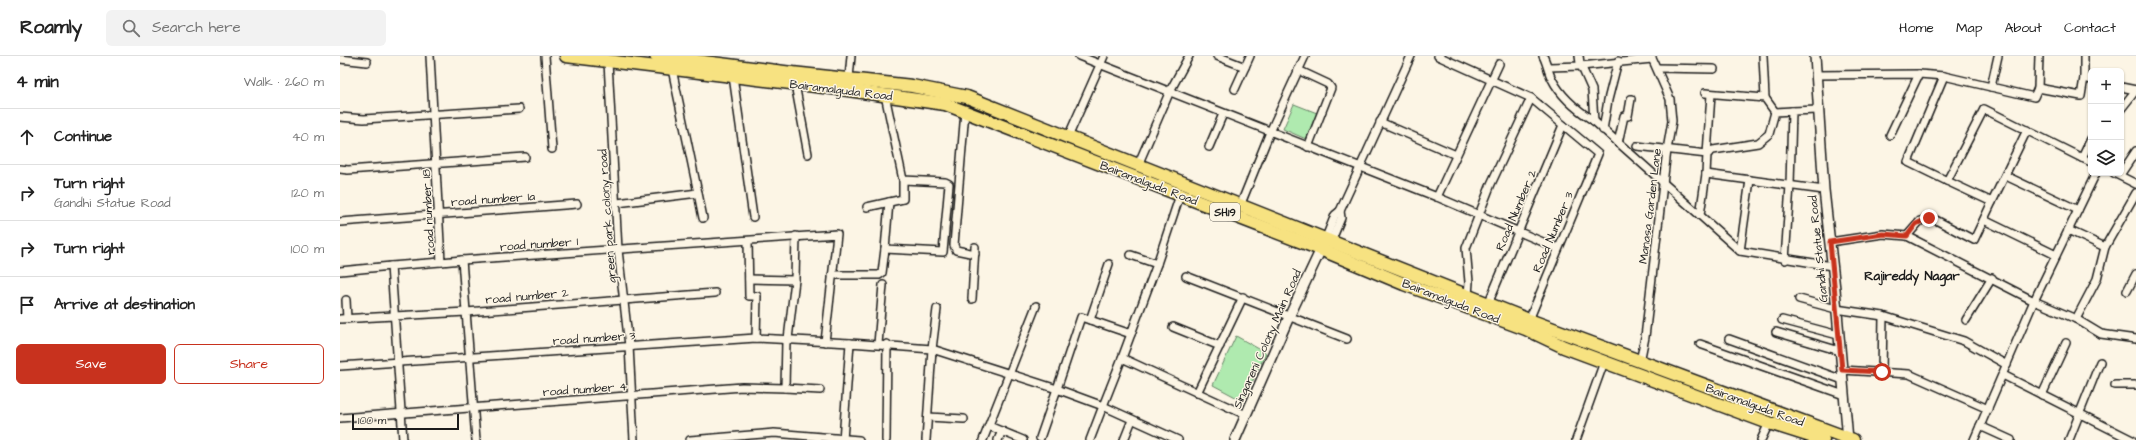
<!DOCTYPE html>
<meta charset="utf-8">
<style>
body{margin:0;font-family:"Architects Daughter",sans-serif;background:#f2f2f2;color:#222}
.controls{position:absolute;right:12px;top:12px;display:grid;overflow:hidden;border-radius:6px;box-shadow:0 1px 3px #0004}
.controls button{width:36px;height:36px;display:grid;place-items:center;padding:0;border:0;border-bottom:1px solid #e0e0e0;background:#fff;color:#222;font:20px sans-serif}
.scale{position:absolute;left:12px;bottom:10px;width:107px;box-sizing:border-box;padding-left:4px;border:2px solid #1c1c1c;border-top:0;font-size:11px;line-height:14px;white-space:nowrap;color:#1c1c1c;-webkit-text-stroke:3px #fcf5e5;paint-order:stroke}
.stop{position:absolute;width:12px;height:12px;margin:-9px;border:3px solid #c8321e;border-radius:50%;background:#fff}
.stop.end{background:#c8321e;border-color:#fff;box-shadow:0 1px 4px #0008}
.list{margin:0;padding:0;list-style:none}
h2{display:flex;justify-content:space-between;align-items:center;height:52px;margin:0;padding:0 16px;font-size:17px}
h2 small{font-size:13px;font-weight:400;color:#767676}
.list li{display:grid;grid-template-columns:26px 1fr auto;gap:12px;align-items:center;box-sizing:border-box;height:56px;padding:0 16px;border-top:1px solid #e0e0e0}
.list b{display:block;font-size:15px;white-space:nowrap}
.list p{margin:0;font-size:13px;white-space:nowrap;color:#767676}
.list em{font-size:13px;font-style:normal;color:#767676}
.actions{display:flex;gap:8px;padding:12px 16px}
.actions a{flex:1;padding:9px 0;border:1px solid #c8321e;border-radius:6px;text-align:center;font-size:14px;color:#c8321e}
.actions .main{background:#c8321e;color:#fff}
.icon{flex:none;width:22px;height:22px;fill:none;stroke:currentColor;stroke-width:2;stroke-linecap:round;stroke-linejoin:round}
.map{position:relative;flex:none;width:1796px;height:384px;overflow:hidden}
header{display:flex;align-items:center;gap:24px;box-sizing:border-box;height:56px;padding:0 20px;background:#fff;border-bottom:1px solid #e0e0e0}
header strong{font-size:19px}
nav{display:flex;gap:22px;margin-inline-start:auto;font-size:14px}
.search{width:280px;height:36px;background:#f2f2f2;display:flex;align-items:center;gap:10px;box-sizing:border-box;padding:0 14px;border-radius:6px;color:#767676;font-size:15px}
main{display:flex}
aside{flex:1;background:#fff}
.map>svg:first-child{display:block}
.green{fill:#afeaaf;stroke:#668366}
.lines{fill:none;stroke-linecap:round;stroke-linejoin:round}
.minor-casing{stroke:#1c1c1c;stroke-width:10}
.tertiary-casing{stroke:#1c1c1c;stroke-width:12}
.primary-casing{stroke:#1c1c1c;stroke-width:15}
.minor{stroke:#fcf5e5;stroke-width:7}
.tertiary{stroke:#fcf5e5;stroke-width:9}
.primary{stroke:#f7e281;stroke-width:12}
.route{stroke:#c8321e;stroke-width:5}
.labels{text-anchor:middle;stroke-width:3;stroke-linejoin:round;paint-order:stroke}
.shield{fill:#fcf5e5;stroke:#5f5d58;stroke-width:1}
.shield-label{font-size:11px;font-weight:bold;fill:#1c1c1c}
.street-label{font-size:12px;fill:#1c1c1c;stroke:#fcf5e5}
.neighbourhood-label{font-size:13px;font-weight:bold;fill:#1c1c1c;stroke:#fcf5e5}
</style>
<header>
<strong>Roamly</strong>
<div class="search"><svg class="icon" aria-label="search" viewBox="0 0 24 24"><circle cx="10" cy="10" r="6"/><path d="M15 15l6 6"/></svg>Search here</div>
<nav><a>Home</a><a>Map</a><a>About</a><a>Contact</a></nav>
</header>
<main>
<aside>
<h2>4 min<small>Walk · 260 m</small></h2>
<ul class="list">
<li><svg class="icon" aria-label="ahead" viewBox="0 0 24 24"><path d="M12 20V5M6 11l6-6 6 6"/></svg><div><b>Continue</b></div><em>40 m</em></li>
<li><svg class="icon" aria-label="right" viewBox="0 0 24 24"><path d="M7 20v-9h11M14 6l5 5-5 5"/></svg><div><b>Turn right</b><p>Gandhi Statue Road</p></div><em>120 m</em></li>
<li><svg class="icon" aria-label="right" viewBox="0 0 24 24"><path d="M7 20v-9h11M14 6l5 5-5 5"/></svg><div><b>Turn right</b></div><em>100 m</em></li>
<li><svg class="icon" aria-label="arrive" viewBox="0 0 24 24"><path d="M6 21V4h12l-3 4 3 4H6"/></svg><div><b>Arrive at destination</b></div></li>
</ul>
<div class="actions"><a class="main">Save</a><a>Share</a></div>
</aside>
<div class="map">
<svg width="1796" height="384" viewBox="0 0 1796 384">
<rect width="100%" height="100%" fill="#fcf5e5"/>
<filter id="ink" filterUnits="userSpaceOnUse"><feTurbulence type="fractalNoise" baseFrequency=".025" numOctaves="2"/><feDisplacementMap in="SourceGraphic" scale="8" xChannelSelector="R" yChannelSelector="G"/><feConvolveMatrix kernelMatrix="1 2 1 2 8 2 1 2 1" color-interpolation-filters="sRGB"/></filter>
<g filter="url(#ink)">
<g class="green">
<polygon points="954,48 977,57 966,83 943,73"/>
<polygon points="896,280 926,297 903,345 873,329"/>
</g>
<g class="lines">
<defs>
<g id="minor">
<polyline points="90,0 101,206 122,204 136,384"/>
<polyline points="205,0 212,93"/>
<polyline points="739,0 1097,141"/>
<polyline points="877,0 905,11"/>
<polyline points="1098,0 1191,42 1258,98 1189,264"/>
<path d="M1203,0C1207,7 1208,16 1212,23C1221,41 1237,54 1254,65L1400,195L1492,210"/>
<polyline points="1239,0 1240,7 1252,34 1254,65"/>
<polyline points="1423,0 1425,42"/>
<polyline points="1658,0 1651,31 1694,41 1698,32 1741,40 1744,22"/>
<polyline points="1744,0 1744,22 1751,24"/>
<polyline points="0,3 27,6"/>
<polyline points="268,6 278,194 289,290 294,384"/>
<polyline points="1159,8 1097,141 1217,192"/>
<polyline points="1209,11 1241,10 1312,3"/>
<polyline points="1317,12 1374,13"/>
<polyline points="958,14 988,28 991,32 968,91"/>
<polyline points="1476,19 1579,18 1604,20 1651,31"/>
<polyline points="393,20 413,161"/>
<polyline points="1604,20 1568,106 1607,125 1644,53 1742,102"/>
<polyline points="509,22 511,0"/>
<polyline points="455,28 468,98"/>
<polyline points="1781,31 1796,34"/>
<polyline points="1698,32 1699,0"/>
<polyline points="895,33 910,0"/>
<polyline points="1365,37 1425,42 1435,56"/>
<polyline points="545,39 563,124 605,126 609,128 603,196 545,193 549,146"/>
<polyline points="1781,53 1796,34"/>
<polyline points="625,55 614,189 616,194 635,198"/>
<polyline points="0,61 24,63 179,53"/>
<polyline points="1040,66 1116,99"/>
<polyline points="1263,74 1268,44 1278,5"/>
<polyline points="1550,79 1579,18"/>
<polyline points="728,81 764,0"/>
<polyline points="1751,83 1742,102 1751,106"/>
<polyline points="1278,87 1284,60 1288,60 1291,43"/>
<polyline points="1297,90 1367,98 1366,118"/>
<polyline points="869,91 883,58"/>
<polyline points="1367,98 1373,94 1418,87 1429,78 1435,56 1452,55"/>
<polyline points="1367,98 1371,38"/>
<polyline points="798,109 830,35 849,0"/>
<polyline points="0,113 8,114 185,101"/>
<polyline points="1774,117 1796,128"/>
<polyline points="1780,119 1796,95"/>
<polyline points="1666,120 1738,154"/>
<polyline points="1607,125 1652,146 1687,74"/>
<polyline points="358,137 363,162"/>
<polyline points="277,147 358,137 332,13"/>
<polyline points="900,150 930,76 965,0"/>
<polyline points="527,151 563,143 563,124"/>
<polyline points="1360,159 1366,118 1410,124"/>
<polyline points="1644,164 1716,199"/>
<polyline points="0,166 237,148"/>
<polyline points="1728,174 1765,191"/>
<polyline points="1567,180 1580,165 1592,162 1634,184 1652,146"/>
<polyline points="985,184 995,159 1000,155 1071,0"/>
<polyline points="408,185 409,240 417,240 416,282"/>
<polyline points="991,186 1001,162 1000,155"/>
<polyline points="1490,186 1543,178 1567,180 1694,245 1756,117"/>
<polyline points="1400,195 1410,124 1484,134"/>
<polyline points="122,204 497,178 485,286"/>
<polyline points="1445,204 1450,129 1452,55 1478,54"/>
<polyline points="817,208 840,139"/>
<polyline points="0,215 51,210"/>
<polyline points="492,219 539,219 542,217 545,193"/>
<polyline points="846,220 1007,283"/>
<polyline points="409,223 455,224"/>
<polyline points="1787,235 1796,218"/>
<polyline points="1128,240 1129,226 1126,192 1151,128 1191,42"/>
<polyline points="632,243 635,191"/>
<polyline points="1459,243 1496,253 1543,260"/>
<polyline points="6,244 7,263"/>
<polyline points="1148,248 1223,69"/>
<polyline points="0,263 126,256 375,237"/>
<polyline points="1736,263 1757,223 1765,191 1796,137"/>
<polyline points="750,264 791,278"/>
<polyline points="1442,264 1498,279"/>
<polyline points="1626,264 1652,222"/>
<polyline points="833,271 880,290"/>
<polyline points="1436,276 1500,295"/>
<polyline points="448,283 455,224 456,180"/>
<polyline points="1389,283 1503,324"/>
<polyline points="538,288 543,229"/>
<polyline points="1360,288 1504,339"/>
<polyline points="782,302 817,208 791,199"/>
<polyline points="1300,306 1305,281 1327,94 1332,65 1330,43 1311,0"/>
<polyline points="0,310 416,282 510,287"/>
<polyline points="1502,314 1569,318 1648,353"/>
<polyline points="1542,316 1543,260 1624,285 1667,309"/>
<polyline points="1663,319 1792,384"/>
<polyline points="1775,329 1796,329"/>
<polyline points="445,332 480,334"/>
<polyline points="857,337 903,241"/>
<polyline points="1702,339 1726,287"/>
<polyline points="588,361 624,363"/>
<polyline points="0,362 402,331 445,332 446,284"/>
<polyline points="649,370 683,384"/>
<polyline points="1640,370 1671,384"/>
<polyline points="700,382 717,333 763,350 750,384"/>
<polyline points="63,384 51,210 101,206"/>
<polyline points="350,384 434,377 519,384"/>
<polyline points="503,384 510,287 592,293 597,253"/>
<polyline points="546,384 547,288"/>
<polyline points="586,384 592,293 717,333 741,261 750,264 769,208"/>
<polyline points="643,384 696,250"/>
<polyline points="658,384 662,375"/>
<polyline points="784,384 792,364"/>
<polyline points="838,384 763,350 782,302 906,359"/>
<polyline points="1236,384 1264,306"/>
<polyline points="1421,384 1429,367"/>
<polyline points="1634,384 1694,245 1736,263 1761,278 1796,283"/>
<polyline points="1729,384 1760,306"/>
</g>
<g id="tertiary">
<polyline points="1475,0 1484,134 1495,233 1508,384"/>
<polyline points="895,384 949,261 981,193"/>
</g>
<g id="primary">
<polyline points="226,0 508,34 605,48 980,193 1064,228 1186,273 1224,291 1429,367 1483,384"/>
<polyline points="316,0 452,17 572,30 627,41 1189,264 1513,384"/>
</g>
</defs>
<use href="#minor" class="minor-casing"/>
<use href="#tertiary" class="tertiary-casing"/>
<use href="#primary" class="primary-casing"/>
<use href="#minor" class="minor"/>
<use href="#tertiary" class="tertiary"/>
<use href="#primary" class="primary"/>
</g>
</g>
<g class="lines" filter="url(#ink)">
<polyline class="route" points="1542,316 1502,314 1490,186 1543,178 1567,180 1576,168 1589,162"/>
</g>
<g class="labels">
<rect class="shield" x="870" y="147" width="30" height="18" rx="3"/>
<g class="shield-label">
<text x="885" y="160">SH19</text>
</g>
<g class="street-label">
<text transform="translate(501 34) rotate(7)" y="4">Bairamalguda Road</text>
<text transform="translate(809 127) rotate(21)" y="4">Bairamalguda Road</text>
<text transform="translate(153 143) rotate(-4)" y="4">road number 1a</text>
<text transform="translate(1310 150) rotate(-83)" y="4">Manasa Garden Lane</text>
<text transform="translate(1176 154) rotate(-67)" y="4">Road Number 2</text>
<text transform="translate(88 156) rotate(-93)" y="4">road number 18</text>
<text transform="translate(267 160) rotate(-94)" y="4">green park colony road</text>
<text transform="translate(1213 176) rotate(-67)" y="4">Road Number 3</text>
<text transform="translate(199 188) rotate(-4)" y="4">road number 1</text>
<text transform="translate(1478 193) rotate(-96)" y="4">Gandhi Statue Road</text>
<text transform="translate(187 240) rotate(-5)" y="4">road number 2</text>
<text transform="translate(1111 245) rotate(21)" y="4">Bairamalguda Road</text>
<text transform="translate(254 282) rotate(-4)" y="4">road number 3</text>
<text transform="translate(927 283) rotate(-66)" y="4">Singareni Colony Main Road</text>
<text transform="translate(245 333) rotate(-4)" y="4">road number 4</text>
<text transform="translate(1415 349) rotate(20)" y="4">Bairamalguda Road</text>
</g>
<g class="neighbourhood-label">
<text x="1572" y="224">Rajireddy Nagar</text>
</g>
</g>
</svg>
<div class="controls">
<button>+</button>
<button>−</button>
<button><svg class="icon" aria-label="layers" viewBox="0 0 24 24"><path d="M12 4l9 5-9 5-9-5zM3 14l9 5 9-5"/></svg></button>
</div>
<div class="scale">100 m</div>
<div class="stop" style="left:1542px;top:316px"></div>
<div class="stop end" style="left:1589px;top:162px"></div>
</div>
</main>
